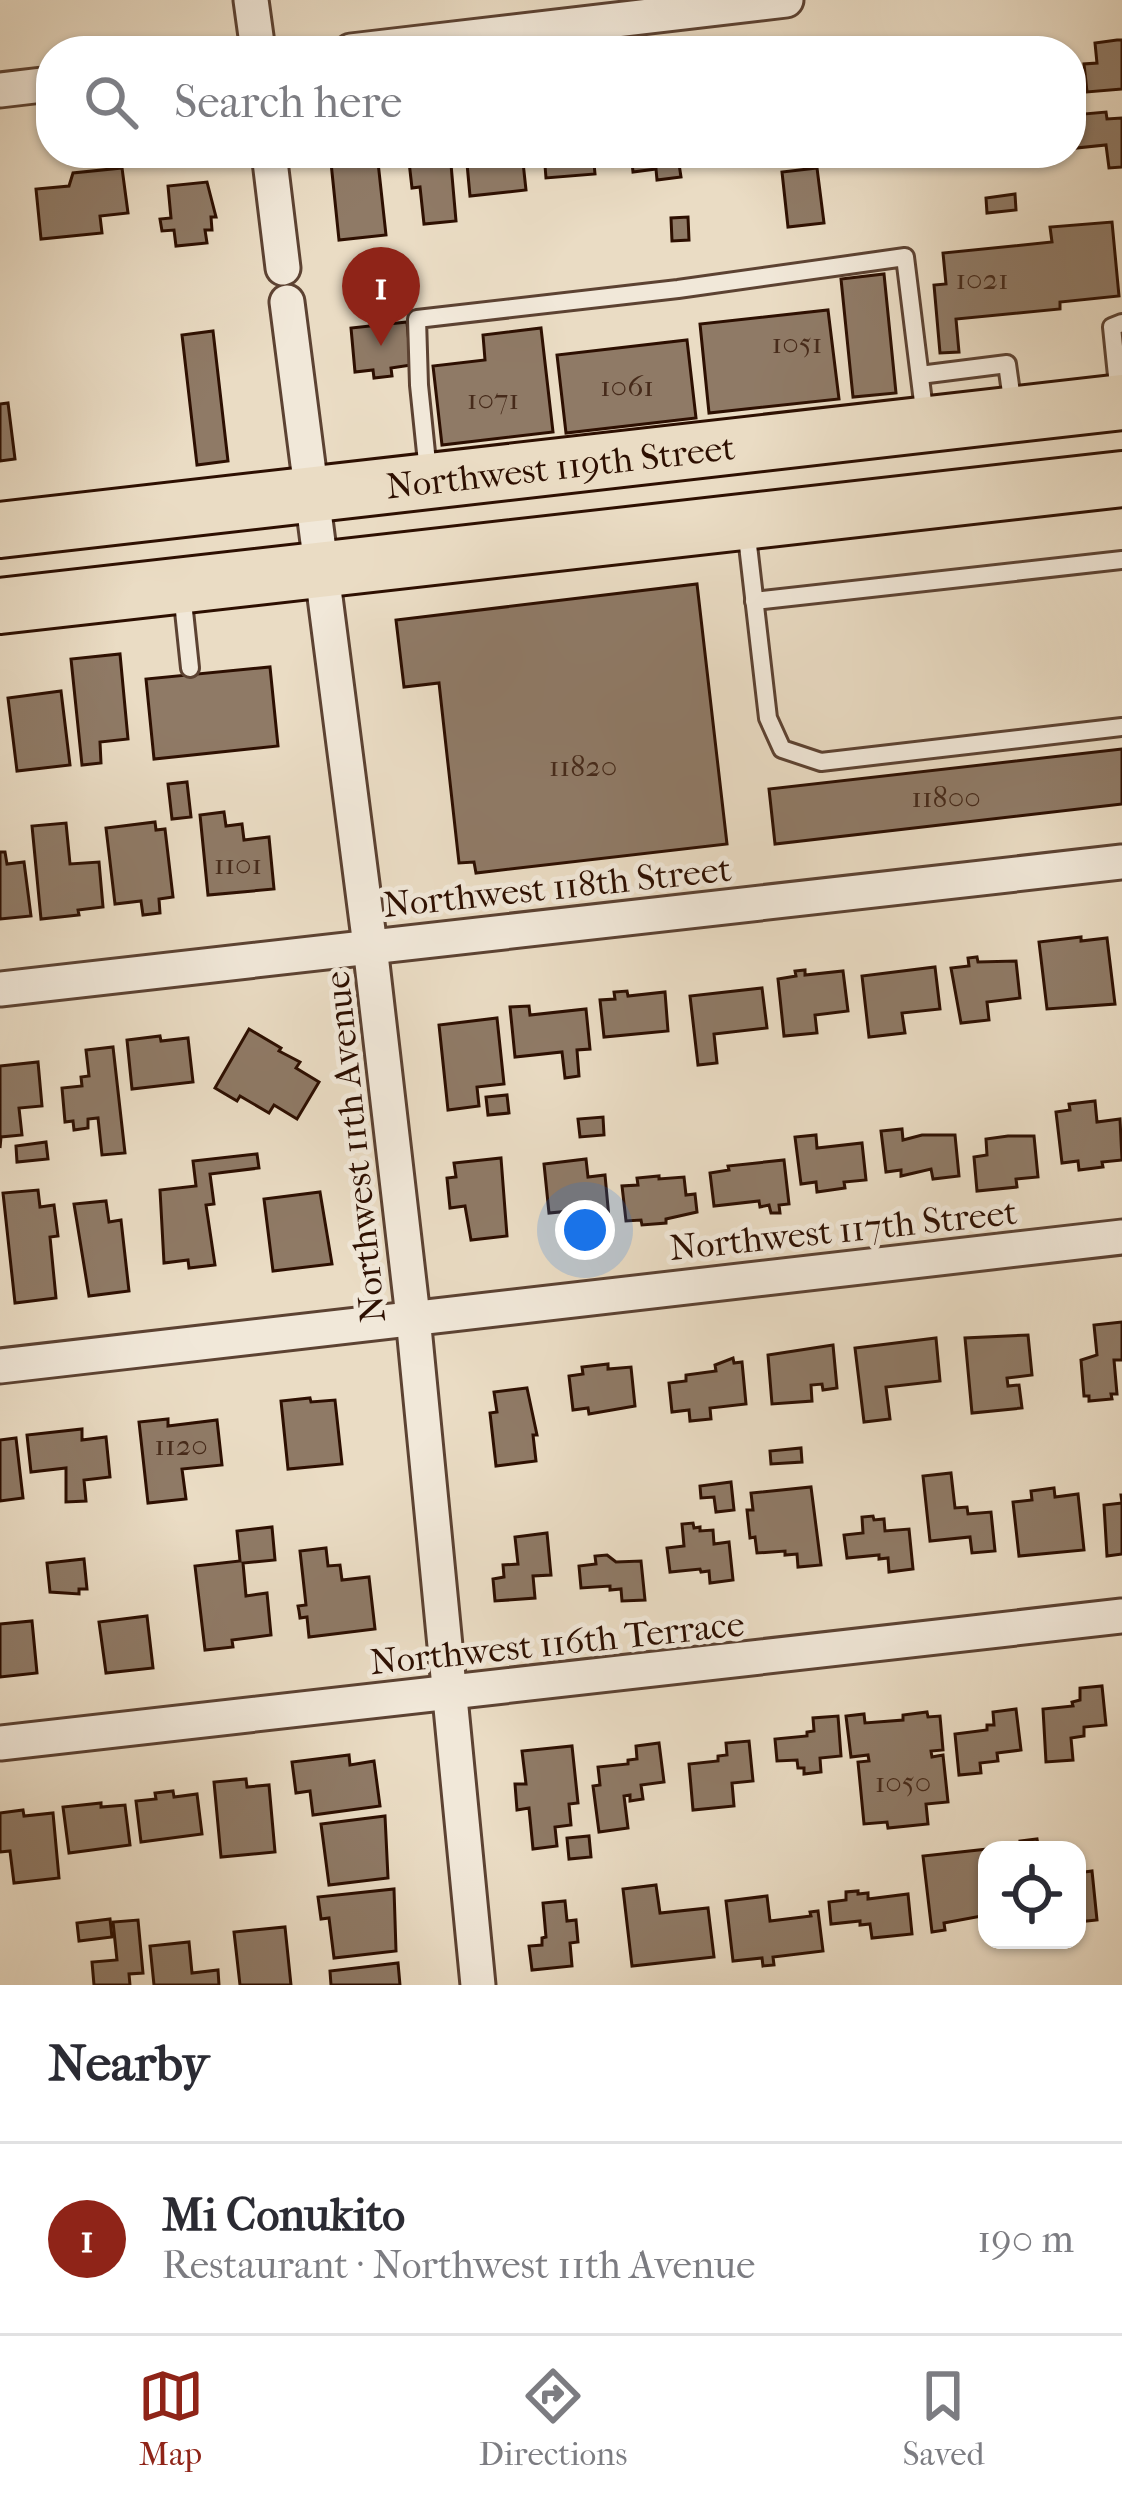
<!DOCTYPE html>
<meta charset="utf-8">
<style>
body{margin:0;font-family:"IM FELL French Canon",serif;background:#f2f2f3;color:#2b2b33}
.controls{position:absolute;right:36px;bottom:36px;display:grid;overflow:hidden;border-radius:24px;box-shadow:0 3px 9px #0004}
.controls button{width:108px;height:108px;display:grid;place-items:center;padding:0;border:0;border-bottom:3px solid #e1e1e2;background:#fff;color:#2b2b33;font:60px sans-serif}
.you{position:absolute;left:585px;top:1230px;width:42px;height:42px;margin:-30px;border:9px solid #fff;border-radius:50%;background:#1a73e8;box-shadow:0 0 0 18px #1a73e833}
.badge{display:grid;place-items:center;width:78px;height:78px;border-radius:50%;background:#8f2418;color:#fff;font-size:39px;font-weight:700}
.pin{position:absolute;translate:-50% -99px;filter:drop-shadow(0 3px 6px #0008)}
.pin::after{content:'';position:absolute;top:63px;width:42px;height:36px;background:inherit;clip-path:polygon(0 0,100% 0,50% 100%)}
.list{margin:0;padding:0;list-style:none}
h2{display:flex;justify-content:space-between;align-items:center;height:156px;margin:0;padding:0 48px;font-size:51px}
h2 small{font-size:39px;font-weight:400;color:#7c7c81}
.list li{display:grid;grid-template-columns:78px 1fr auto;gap:36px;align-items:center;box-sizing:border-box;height:192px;padding:0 48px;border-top:3px solid #e1e1e2}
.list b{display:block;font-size:45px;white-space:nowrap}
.list p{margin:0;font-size:39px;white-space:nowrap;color:#7c7c81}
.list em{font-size:39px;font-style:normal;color:#7c7c81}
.icon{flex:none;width:66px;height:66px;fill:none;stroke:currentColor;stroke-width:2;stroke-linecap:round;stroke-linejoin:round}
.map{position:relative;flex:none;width:1122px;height:1985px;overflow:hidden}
.search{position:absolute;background:#fff;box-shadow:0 3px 9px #0004;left:36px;right:36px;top:36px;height:132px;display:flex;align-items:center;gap:30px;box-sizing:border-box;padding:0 42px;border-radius:48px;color:#7c7c81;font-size:45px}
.sheet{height:348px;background:#fff}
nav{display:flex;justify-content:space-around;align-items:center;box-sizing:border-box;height:168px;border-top:3px solid #e1e1e2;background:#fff;font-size:33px;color:#7c7c81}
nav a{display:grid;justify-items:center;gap:6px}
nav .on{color:#8f2418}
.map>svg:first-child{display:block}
.building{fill:#8f7a66;stroke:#2d0f01;stroke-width:3}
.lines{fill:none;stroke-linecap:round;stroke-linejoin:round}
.service-casing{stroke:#5c4232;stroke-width:22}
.minor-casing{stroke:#5c4232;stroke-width:39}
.trunk-casing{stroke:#2d0f01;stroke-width:60}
.service{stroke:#f1e8d9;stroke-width:16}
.minor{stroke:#f1e8d9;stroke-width:33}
.trunk{stroke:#eadcc4;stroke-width:54}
.labels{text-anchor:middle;stroke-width:10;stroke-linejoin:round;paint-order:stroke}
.number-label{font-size:30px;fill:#462a1a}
.street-label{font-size:36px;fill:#2d0f01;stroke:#f1e8d9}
</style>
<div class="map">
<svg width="1122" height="1985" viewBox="0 0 1122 1985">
<rect width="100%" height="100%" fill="#eadcc4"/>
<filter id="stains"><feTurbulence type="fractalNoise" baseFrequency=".00167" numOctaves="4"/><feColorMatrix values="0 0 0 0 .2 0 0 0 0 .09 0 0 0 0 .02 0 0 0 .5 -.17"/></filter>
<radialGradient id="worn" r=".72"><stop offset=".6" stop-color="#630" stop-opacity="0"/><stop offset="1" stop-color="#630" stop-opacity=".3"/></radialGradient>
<g class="building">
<polygon points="1117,40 1122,40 1122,89 1087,92 1084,64 1097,63 1095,43"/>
<polygon points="1106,112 1107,119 1122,118 1122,167 1109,168 1106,145 1076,148 1072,115"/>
<polygon points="330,153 377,153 386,235 339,240"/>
<polygon points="408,153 450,153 456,221 424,224 420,187 412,188"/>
<polygon points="466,153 522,153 526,190 470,196"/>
<polygon points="544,153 593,153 595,174 546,178"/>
<polygon points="631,153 706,153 707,160 679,164 681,177 657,180 656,169 633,172"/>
<polygon points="122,168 128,213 100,216 102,233 41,239 36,189 69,186 73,173"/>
<polygon points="817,168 824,223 788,227 782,172"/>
<polygon points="207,182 216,217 211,217 212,230 205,230 207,243 176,246 174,230 162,231 160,219 171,218 168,186"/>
<polygon points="1015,194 1016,210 987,213 986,198"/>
<polygon points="688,217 689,240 672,241 671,218"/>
<polygon points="1112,222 1119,296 1060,302 1060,309 956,319 959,352 940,353 934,285 946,284 943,253 1052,242 1050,227"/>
<polygon points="884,274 896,393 853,397 841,279"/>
<polygon points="828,310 839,399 709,413 700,324"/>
<polygon points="407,322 411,365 391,368 392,376 374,378 373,370 355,372 351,328"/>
<polygon points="541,328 553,432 442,445 433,366 485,360 483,335"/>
<polygon points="213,331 228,461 197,465 182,335"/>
<polygon points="687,340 696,418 566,433 557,355"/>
<polygon points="8,403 15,459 0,461 0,404"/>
<polygon points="697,584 727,844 476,873 474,862 459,863 439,683 404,687 396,620"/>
<polygon points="120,654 128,739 100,742 101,763 82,765 71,659"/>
<polygon points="270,667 278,746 154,759 146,679"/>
<polygon points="61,691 70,765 17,771 8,698"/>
<polygon points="1122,749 1122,804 775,844 769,789"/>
<polygon points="187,782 191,817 172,819 168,784"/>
<polygon points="224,812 226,826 242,824 244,840 269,837 274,889 208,895 200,815"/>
<polygon points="155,822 156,830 165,829 173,897 159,899 160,913 143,915 141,901 115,904 106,828"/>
<polygon points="66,823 70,864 99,862 103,907 78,910 79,915 41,919 32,826"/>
<polygon points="0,852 5,852 7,864 24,862 31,916 0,919"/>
<polygon points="1081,937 1081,941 1107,938 1115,1004 1047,1009 1039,942"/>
<polygon points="977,957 978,962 1016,961 1020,998 987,1002 989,1020 961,1023 951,968 969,966 968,958"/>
<polygon points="935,967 940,1009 902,1013 905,1033 869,1037 862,976"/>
<polygon points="805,970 805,975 843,971 848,1011 815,1015 817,1033 784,1036 778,979 796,976 795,971"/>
<polygon points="762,988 767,1028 714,1034 717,1063 698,1065 690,996"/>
<polygon points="627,991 628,996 665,992 668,1031 604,1037 600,1000 615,999 614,992"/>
<polygon points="529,1006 530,1015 586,1009 590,1049 577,1050 579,1076 565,1078 562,1052 515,1057 510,1007"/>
<polygon points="497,1018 504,1084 477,1087 479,1106 448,1110 439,1025"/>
<polygon points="249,1029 281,1048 279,1051 300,1062 296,1068 319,1082 297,1119 274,1105 269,1113 240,1096 237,1101 215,1088"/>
<polygon points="160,1036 161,1041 188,1038 193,1082 132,1089 127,1040"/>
<polygon points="113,1047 125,1153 102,1155 98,1118 88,1119 88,1128 74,1130 73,1121 65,1122 62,1088 82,1086 81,1077 89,1076 86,1050"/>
<polygon points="38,1062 42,1106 19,1108 22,1135 1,1137 0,1148 0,1066"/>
<polygon points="507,1095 509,1113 488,1115 486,1097"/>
<polygon points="1095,1101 1097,1122 1120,1119 1122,1160 1102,1162 1103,1167 1079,1170 1078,1161 1062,1163 1056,1112 1070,1110 1069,1104"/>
<polygon points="603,1117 604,1135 580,1137 578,1119"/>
<polygon points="902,1129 903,1140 922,1135 955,1135 959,1176 933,1179 931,1169 901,1176 901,1170 886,1172 881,1131"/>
<polygon points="816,1135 817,1148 862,1143 866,1180 844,1182 845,1188 817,1192 816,1182 801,1184 795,1137"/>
<polygon points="1008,1136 1034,1136 1038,1177 1016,1179 1017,1187 977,1191 974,1157 987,1155 986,1139"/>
<polygon points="46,1142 48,1159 17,1162 16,1146"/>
<polygon points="257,1154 259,1168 210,1174 214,1204 206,1205 215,1265 189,1268 188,1260 164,1263 160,1190 196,1186 193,1161"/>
<polygon points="501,1158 507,1236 471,1240 465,1206 450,1208 447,1178 456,1177 454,1163"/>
<polygon points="586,1159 588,1177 605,1175 609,1218 582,1221 581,1210 549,1213 544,1164"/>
<polygon points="784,1160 789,1204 779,1205 780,1213 771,1213 769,1205 760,1207 759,1201 714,1206 710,1173 729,1170 728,1166"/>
<polygon points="659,1176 659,1179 684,1177 686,1195 695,1194 697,1212 666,1219 666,1223 642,1225 641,1220 626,1221 622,1186 638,1185 637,1178"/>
<polygon points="38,1190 40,1207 54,1205 58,1236 50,1237 56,1298 15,1303 3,1193"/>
<polygon points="320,1192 332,1264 273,1271 264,1199"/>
<polygon points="106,1201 109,1222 121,1220 129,1291 89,1296 74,1204"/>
<polygon points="1122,1322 1122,1360 1114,1360 1117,1394 1111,1394 1112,1399 1089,1401 1089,1396 1084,1396 1081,1360 1097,1355 1094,1325"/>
<polygon points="1028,1335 1032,1375 1007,1378 1008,1386 1019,1385 1022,1408 972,1413 965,1338"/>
<polygon points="936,1338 940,1381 886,1387 890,1419 864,1422 855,1348"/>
<polygon points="833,1345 837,1388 823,1390 822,1384 811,1385 812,1401 772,1404 768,1355"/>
<polygon points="733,1358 734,1363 742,1362 746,1404 710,1408 711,1419 690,1421 689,1410 672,1412 669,1383 686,1381 686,1375 716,1371 715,1365"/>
<polygon points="608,1364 608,1369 631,1367 635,1406 589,1414 588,1408 573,1410 569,1376 583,1374 582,1367"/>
<polygon points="527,1388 537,1435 533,1435 536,1461 496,1466 490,1413 497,1412 494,1392"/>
<polygon points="310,1398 311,1402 335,1400 342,1464 288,1469 281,1401"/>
<polygon points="168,1419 168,1426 217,1420 222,1465 182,1469 186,1499 148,1503 139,1422"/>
<polygon points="82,1429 82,1440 106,1437 110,1477 84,1480 86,1501 66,1502 66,1468 31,1472 27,1435"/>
<polygon points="16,1438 23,1498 0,1501 0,1440"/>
<polygon points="801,1448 802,1462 771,1464 770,1451"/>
<polygon points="951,1473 955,1508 967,1507 968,1514 991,1512 995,1551 972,1553 970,1537 930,1541 923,1476"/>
<polygon points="731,1482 734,1510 716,1512 714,1497 701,1498 700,1486"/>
<polygon points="811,1487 821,1565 798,1567 797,1554 785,1555 785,1551 757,1553 755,1537 750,1538 747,1510 753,1510 751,1493"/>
<polygon points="1054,1488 1055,1497 1078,1494 1084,1550 1019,1556 1013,1502 1032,1500 1031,1491"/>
<polygon points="1121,1495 1122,1495 1122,1554 1107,1556 1104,1505 1122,1503"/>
<polygon points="873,1516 874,1520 884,1519 885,1531 909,1529 913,1569 889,1572 888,1558 879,1559 879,1555 847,1558 844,1535 863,1533 862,1517"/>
<polygon points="693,1523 694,1528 700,1527 700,1531 713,1530 714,1544 729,1542 733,1580 710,1583 709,1571 701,1572 700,1569 670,1572 667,1548 684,1546 682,1524"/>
<polygon points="272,1527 275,1560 243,1563 246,1596 267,1593 271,1635 232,1640 233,1647 205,1650 195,1566 240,1561 237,1531"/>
<polygon points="547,1533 551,1575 533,1576 535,1598 495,1601 493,1579 504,1577 503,1565 518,1564 515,1537"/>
<polygon points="326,1548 328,1566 340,1565 342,1580 369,1577 375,1629 309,1637 307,1617 300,1618 299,1611 298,1606 306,1605 300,1551"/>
<polygon points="607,1555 616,1562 641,1561 645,1600 622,1601 621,1589 610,1590 610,1586 581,1588 579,1566 596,1564 595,1556"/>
<polygon points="84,1559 87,1589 79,1589 79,1594 50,1592 47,1563"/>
<polygon points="147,1616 153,1668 106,1673 99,1622"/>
<polygon points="32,1621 37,1673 0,1677 0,1624"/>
<polygon points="1102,1686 1106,1725 1084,1727 1084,1736 1071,1738 1073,1760 1046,1762 1043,1709 1073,1706 1072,1702 1080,1700 1080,1688"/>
<polygon points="1016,1709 1021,1750 997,1753 998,1761 980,1763 981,1773 959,1775 955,1734 987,1730 987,1725 994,1725 993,1712"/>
<polygon points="927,1712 928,1717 940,1716 943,1750 931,1751 932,1757 943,1755 948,1802 926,1804 928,1824 888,1828 887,1822 864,1824 858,1762 869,1761 868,1755 851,1757 846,1716 864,1714 865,1723 903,1720 903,1715"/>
<polygon points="838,1716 841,1756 820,1758 821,1772 804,1774 804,1768 798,1768 797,1760 777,1761 775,1739 807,1736 807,1732 814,1731 813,1718"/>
<polygon points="749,1741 753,1781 732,1783 734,1806 693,1810 689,1764 718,1761 718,1756 727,1755 726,1743"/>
<polygon points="659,1743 664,1782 641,1785 643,1799 630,1801 630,1795 624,1796 628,1828 599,1832 593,1786 600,1785 598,1767 628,1764 628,1760 637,1759 636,1746"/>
<polygon points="572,1746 578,1803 569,1804 571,1825 555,1827 557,1846 533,1849 529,1808 517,1810 515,1784 526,1784 522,1751"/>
<polygon points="349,1755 350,1765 374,1761 380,1806 313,1815 310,1791 296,1793 292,1762"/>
<polygon points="246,1779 247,1787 269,1785 275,1852 221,1857 214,1782"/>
<polygon points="173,1791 174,1797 197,1794 202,1834 141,1842 136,1801 156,1799 155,1793"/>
<polygon points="101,1803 101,1807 125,1805 130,1845 69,1853 63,1807"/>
<polygon points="23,1810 24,1816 53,1813 59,1878 14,1883 10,1851 0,1852 0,1813"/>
<polygon points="385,1816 388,1878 329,1885 321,1824"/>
<polygon points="589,1836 591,1857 569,1859 567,1838"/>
<polygon points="1037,1839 1039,1850 1066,1847 1066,1850 1021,1850 1020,1841"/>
<polygon points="988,1849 987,1915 944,1923 945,1930 932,1932 923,1856"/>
<polygon points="1092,1871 1097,1920 1077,1922 1077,1873"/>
<polygon points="656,1885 660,1913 708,1908 714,1957 632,1966 623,1889"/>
<polygon points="394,1889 396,1951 334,1958 329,1918 321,1919 318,1897"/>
<polygon points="858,1891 858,1894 868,1893 868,1899 908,1894 912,1934 872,1938 870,1924 860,1925 860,1921 831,1924 829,1902 846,1900 846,1892"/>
<polygon points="767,1896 770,1921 811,1916 810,1912 818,1911 823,1951 773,1957 774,1965 763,1966 762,1958 733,1961 726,1901"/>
<polygon points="565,1901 567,1921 576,1920 578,1942 570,1943 572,1966 532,1970 529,1946 542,1945 542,1938 546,1937 543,1903"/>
<polygon points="110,1919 112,1937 79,1941 77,1923"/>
<polygon points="138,1920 143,1973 129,1974 130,1985 94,1985 92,1962 117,1960 113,1922"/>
<polygon points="285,1927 291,1985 240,1985 234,1932"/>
<polygon points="189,1942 192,1973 218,1970 219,1985 154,1985 150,1946"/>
<polygon points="398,1963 400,1985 331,1985 330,1971"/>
</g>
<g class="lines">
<defs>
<g id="service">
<polyline points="920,375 1007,364 1013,407"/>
<polyline points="1119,395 1112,327 1122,323"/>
<polyline points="428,472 419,385 417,319 678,289 905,257 925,418"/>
<polyline points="746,528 768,718 782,749 821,762 1122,727"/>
<polyline points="182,592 190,668"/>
<polyline points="754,601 1122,560"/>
</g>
<g id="minor">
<polyline points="251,0 258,51"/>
<polyline points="351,51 786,0"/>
<polyline points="0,90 51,84"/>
<polyline points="269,153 283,268"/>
<polyline points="287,302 370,946 413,1317 478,1985"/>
<polyline points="0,989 1122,862"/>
<polyline points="0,1366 1122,1237"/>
<polyline points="0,1743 1122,1616"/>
</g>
<g id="trunk">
<path id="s1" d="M0,530L1122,402"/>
<polyline points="0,606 1122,479"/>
</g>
</defs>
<use href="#service" class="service-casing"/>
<use href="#minor" class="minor-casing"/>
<use href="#trunk" class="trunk-casing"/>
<use href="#service" class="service"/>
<use href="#minor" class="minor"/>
<use href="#trunk" class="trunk"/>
</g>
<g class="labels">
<g class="number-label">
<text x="982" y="289">1021</text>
<text x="797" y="353">1051</text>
<text x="627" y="396">1061</text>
<text x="493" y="409">1071</text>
<text x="583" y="776">11820</text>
<text x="946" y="807">11800</text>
<text x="238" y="874">1101</text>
<text x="181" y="1455">1120</text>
<text x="903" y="1792">1050</text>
</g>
<g class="street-label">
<text dy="13" stroke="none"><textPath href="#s1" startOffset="564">Northwest 119th Street</textPath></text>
<text transform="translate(557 886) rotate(-6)" y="13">Northwest 118th Street</text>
<text transform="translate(354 1147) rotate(-96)" y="13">Northwest 11th Avenue</text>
<text transform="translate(843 1229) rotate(-6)" y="13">Northwest 117th Street</text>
<text transform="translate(557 1642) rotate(-6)" y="13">Northwest 116th Terrace</text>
</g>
</g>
<rect width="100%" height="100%" filter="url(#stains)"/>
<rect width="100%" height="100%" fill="url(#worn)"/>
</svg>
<div class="controls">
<button><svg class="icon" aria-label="locate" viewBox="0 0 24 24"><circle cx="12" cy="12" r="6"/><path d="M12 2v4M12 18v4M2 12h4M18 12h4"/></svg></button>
</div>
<div class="you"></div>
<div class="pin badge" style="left:381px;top:346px">1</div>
<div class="search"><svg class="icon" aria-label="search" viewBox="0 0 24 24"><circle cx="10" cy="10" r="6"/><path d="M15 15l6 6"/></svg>Search here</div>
</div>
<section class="sheet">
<h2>Nearby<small></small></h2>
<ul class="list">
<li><span class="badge">1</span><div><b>Mi Conukito</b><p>Restaurant · Northwest 11th Avenue</p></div><em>190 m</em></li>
</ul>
</section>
<nav>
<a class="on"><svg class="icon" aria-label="map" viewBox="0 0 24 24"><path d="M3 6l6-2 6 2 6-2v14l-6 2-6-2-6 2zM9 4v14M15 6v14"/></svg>Map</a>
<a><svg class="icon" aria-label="directions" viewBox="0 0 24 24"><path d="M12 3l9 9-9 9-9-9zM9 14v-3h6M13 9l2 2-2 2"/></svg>Directions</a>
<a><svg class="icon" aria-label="saved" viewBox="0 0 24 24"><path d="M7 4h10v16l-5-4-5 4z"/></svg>Saved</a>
</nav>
